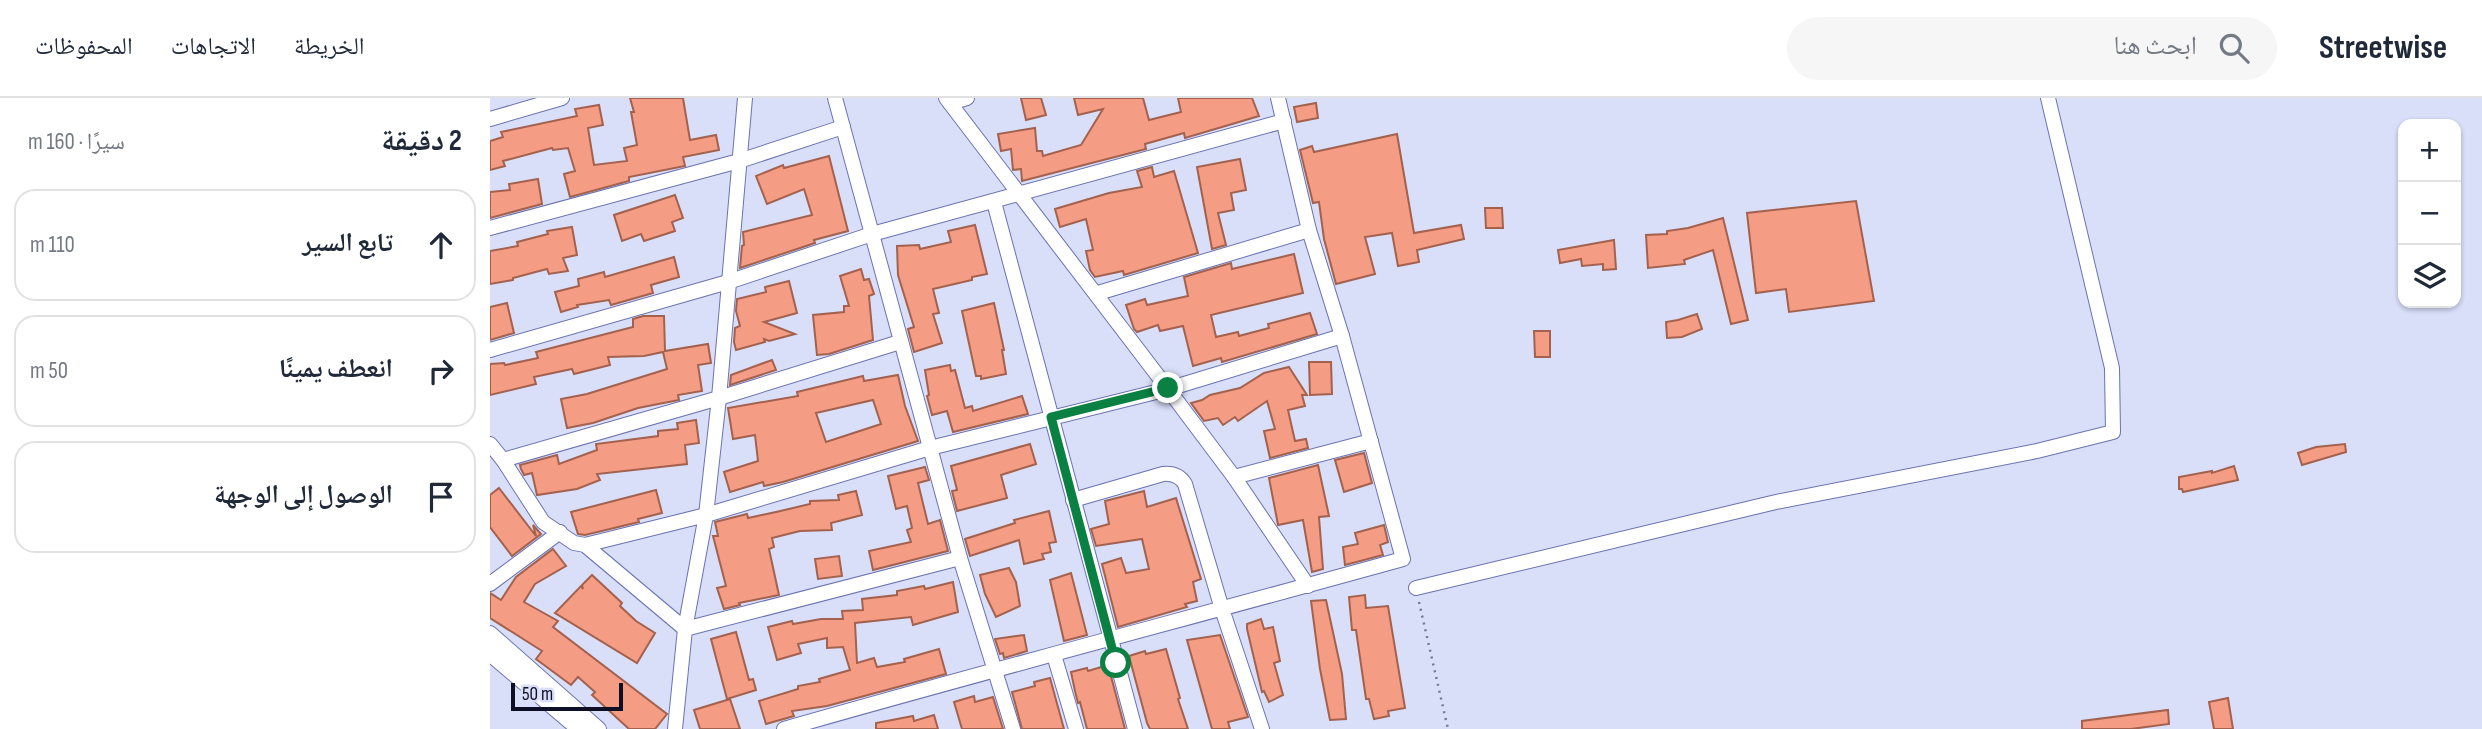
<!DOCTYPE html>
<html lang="ar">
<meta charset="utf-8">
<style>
body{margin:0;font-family:"Sofia Sans Condensed","Noto Naskh Arabic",sans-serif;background:#f6f6f7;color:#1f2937;direction:rtl}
.controls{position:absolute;right:21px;top:21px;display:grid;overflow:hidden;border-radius:14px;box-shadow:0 2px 5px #0004}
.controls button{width:63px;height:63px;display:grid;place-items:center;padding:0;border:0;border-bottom:2px solid #e0e1e3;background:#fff;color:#1f2937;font:35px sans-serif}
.scale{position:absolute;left:21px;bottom:18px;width:112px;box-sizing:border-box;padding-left:7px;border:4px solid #0d0f25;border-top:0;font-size:19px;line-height:24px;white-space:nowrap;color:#0d0f25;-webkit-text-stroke:5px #d9def9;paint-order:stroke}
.stop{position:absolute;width:21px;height:21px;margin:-16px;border:5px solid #0b8043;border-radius:50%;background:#fff}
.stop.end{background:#0b8043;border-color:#fff;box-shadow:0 2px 7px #0008}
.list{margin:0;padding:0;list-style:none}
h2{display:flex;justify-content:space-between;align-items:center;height:91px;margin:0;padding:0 28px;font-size:30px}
h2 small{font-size:23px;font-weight:400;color:#747a83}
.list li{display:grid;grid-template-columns:46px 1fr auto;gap:21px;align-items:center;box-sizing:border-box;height:112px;margin:0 14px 14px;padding:0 14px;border:2px solid #e0e1e3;border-radius:21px}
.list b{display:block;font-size:26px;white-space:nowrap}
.list em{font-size:23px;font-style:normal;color:#747a83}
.icon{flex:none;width:38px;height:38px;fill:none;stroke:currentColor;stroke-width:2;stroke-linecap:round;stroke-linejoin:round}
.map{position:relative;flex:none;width:1992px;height:631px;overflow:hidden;direction:ltr}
header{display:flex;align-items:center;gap:42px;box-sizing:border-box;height:98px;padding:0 35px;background:#fff;border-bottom:2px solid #e0e1e3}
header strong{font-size:33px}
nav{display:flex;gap:38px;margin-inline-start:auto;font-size:24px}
.search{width:490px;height:63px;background:#f6f6f7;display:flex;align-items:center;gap:18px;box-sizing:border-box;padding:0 24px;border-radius:38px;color:#747a83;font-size:26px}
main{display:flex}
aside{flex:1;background:#fff}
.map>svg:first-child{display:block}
.building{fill:#f49d84;stroke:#a3614e;stroke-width:2;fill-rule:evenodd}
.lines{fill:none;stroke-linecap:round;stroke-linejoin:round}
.street-casing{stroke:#6b73af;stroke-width:16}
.secondary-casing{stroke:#6b73af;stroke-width:21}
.path{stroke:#777a93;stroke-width:2.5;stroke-dasharray:2 5;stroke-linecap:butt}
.street{stroke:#fff;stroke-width:14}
.secondary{stroke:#fff;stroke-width:19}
.route{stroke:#0b8043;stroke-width:9}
</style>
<header>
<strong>Streetwise</strong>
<div class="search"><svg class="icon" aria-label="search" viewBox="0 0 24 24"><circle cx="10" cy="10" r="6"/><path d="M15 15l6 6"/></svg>ابحث هنا</div>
<nav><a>الخريطة</a><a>الاتجاهات</a><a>المحفوظات</a></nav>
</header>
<main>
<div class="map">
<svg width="1992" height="631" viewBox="0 0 1992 631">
<rect width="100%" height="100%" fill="#d9def9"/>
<g class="building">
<polygon points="140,0 193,0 200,42 226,37 229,52 193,59 195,68 139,79 139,83 80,99 74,76 85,73 78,50 63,52 62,50 13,63 15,68 0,72 0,43 13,39 11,34 87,18 85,11 109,7 113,27 98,30 104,67 137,63 134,50 147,47 141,14 144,14"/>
<polygon points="531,0 551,0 556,17 536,22"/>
<polygon points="584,0 653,0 659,22 691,14 688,0 762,0 769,18 695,40 694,35 655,46 656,51 532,83 531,71 523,72 521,51 511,53 508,36 545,30 547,53 552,53 553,58 591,47 613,11 588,17"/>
<polygon points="826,5 828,20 807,24 804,9"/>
<polygon points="907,36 924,135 971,127 974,141 927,152 929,164 908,168 902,135 875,139 885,176 846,186 834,141 829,104 823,105 810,52 822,48 824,54"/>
<polygon points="339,58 358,133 324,142 325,145 250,170 252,148 254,147 253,134 322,117 314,91 277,106 266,78 293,67 294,70"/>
<polygon points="750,61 756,92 741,95 744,112 728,115 736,147 722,151 707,69"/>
<polygon points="662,69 664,79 684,73 708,155 634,177 633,173 605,179 600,172 596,153 603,152 596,121 570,129 565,111 619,95 652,89 647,73"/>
<polygon points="48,81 52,106 0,120 0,94 20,92 19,86"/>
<polygon points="185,97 193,120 182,124 185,133 154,143 151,136 132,143 124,117"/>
<polygon points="1366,103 1384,203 1299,214 1296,191 1266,195 1257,115"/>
<polygon points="995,110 1012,110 1013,130 996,130"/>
<polygon points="1233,120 1258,222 1241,226 1223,152 1194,162 1195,166 1158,170 1156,137 1177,136 1177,133 1198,130"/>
<polygon points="485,127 497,176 482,179 482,182 443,191 449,215 443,216 452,245 424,254 418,231 424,229 408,177 407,148 429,147 430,151 461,144 458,133"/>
<polygon points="82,129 87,157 73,160 78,173 59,176 57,171 23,180 23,182 0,186 0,153 28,148 27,144 58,136 57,133"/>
<polygon points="1124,142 1126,171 1113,172 1113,166 1092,168 1091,161 1070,165 1068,152"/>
<polygon points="804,156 813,195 721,217 726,239 748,234 749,238 779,230 778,226 820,215 827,236 732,264 731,260 703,268 693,228 670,233 668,227 647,234 644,231 636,207 655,201 657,207 698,198 694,179 741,165 742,171"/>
<polygon points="184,159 189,179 161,187 163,195 121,207 119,202 87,207 88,209 71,214 65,194 89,188 88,181 114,174 115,179"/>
<polygon points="371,171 374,182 379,181 384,196 379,198 383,242 339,256 327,257 323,217 354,214 354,208 359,208 350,178"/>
<polygon points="299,183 307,215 274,224 305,236 279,243 274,241 275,244 246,252 244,244 245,230 250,228 246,213 247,201 276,194 275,189"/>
<polygon points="17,205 24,235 0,242 0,209"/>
<polygon points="504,205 514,252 512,252 516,276 491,281 491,278 486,278 472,213"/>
<polygon points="1207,216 1212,231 1192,239 1177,240 1176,224 1188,222"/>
<polygon points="153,218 174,218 175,253 218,246 221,265 208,267 212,293 188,297 189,302 148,310 103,325 77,330 71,301 97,296 177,271 173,254 154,258 118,259 120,267 84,276 82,271 44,279 46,286 0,297 0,266 14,265 15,267 48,260 46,254 143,229 143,221"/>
<polygon points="1044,233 1060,233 1060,259 1045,259"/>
<polygon points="282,262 286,272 240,287 241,277"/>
<polygon points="819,264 841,264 842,296 820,297"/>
<polygon points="460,267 461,273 465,272 475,310 482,308 483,313 532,298 538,316 463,334 457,313 442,317 437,298 439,297 435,272"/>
<polygon points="799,269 817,297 812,297 815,308 798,312 805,343 816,341 818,350 780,360 774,333 785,331 777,303 748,323 745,319 733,327 728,320 714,323 701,305 712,302 720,297 750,290 774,275"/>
<path d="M408,277L415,308L428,343L293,384L274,388L273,384L240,394L234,374L268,363L265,337L243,341L238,310L308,298L307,294L373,278L374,283ZM383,302L391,326L336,344L326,315Z"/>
<polygon points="206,322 209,345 195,347 197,366 107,376 110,382 87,391 47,397 42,375 34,377 31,371 30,367 67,357 69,366 107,352 106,346 168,338 168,333 188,331 187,325"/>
<polygon points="540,346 546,366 511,377 517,400 467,413 462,393 467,392 461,368"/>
<polygon points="1855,346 1856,354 1812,367 1808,355 1826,349"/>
<polygon points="874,355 882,385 854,394 845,362"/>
<polygon points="828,367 839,418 829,419 833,471 822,474 813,422 788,427 779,380"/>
<polygon points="1744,368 1748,382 1693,394 1692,391 1689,391 1689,379 1722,373 1722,375"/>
<polygon points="435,369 439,382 428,385 438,426 450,422 458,453 383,472 379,453 421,444 417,432 422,430 417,408 406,411 398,378"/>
<polygon points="9,390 46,438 43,427 51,436 22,458 0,429 0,397"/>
<polygon points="166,392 172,415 148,421 149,424 95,437 88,436 81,414"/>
<polygon points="366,393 372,417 341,425 342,432 310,433 282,440 284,449 279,451 289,497 249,505 250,507 234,511 227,490 236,488 223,438 228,438 225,424 257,416 258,420 286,414 320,406 320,403 349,402 348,397"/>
<polygon points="654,393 657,409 686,400 711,481 703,484 707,503 695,506 697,509 628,529 612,466 631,460 636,475 659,471 652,441 606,448 601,431 619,426 615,403"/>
<polygon points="559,413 566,444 559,445 561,454 552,456 554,461 534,466 529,442 480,458 475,441 525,425 524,422"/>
<polygon points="894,427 898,444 890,447 893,457 855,467 853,449 868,446 865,435"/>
<polygon points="63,451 76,468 45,486 34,504 68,523 63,529 177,616 165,631 139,631 102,597 105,594 88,579 81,587 46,561 52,553 0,520 0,495 11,502 26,479"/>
<polygon points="349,458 352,478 328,481 325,461"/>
<polygon points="519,470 526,484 530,508 506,519 495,496 490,477"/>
<polygon points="581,475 597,537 574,543 560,482"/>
<polygon points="102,477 132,505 130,508 146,523 165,535 147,565 65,515 91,488 93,491 92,487"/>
<polygon points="463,484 468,514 423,527 421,519 365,525 367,565 384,560 387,569 415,564 414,561 449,551 456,576 337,608 302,613 304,618 276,626 269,603 308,591 308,588 330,584 329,581 360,572 353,549 337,550 337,540 308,546 311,555 287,562 278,529 302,523 303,526 331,521 353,521 352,513 373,512 372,501 407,497 407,493 434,488 435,491"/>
<polygon points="875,497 876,510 898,508 915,610 898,613 899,618 884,621 879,601 876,601 866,532 862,532 859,499"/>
<polygon points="836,502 852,576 856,621 840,622 830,571 821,503"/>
<polygon points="771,521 774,531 783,529 790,563 784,565 793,597 779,604 774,593 772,594 757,531 757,526"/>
<polygon points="246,534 259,582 263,581 266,592 237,601 221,541"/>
<polygon points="534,537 537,553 514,560 513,555 510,556 505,541"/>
<polygon points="730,537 758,619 738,624 740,631 722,631 697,542"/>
<polygon points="676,551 690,600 688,601 698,631 660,631 657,625 639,558 655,553 656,556"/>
<polygon points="618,567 635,631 597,631 590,604 588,605 585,593 581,574 597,570 598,573"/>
<polygon points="560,580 574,631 532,631 522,594 545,588 544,584"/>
<polygon points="484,598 485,604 503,599 513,631 472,631 464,604"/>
<polygon points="1738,600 1743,631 1724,631 1719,604"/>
<polygon points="240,601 250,631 210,631 204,612"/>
<polygon points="1678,612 1679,626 1641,631 1592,631 1592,623"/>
<polygon points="444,617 448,631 386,631 386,625 423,618 424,623"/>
</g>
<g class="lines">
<defs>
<g id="street">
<polyline points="345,0 470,460 523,631"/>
<polyline points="456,0 678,291 744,379 818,488"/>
<polyline points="460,5 477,0"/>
<polyline points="0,21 72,0"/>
<polyline points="504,104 645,631"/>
<polyline points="0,130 249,63 353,29"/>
<polyline points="608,195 819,132"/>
<polyline points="0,252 238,184 382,136 794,23"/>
<polyline points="0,346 13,362 53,424 84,445 95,447 195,531 470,460"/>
<polyline points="13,362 229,300 410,244"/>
<polyline points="744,379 881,343"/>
<path d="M583,402L673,376C683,375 690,378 695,386L732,511L772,631"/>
<polyline points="95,447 216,417 440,350 678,291 852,238"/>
<polyline points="0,486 70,434"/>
<polyline points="926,490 1286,404 1547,353 1623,334 1622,270 1558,0"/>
<polyline points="0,535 109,631"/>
<polyline points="564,557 586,631"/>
<polyline points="185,631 195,531 216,417 229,300 255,0"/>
<path d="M294,631C500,572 707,518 913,461L852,238L819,132L788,0"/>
</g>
<polyline id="secondary" points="0,553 92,631"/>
</defs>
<use href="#street" class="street-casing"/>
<use href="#secondary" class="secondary-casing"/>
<polyline class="path" points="929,504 958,631"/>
<use href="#street" class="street"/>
<use href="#secondary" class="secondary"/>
</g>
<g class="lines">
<polyline class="route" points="626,565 561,319 678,290"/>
</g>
</svg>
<div class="controls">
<button>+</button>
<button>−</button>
<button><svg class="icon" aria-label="layers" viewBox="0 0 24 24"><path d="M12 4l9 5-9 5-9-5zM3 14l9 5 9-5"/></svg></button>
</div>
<div class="scale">50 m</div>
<div class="stop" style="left:626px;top:565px"></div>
<div class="stop end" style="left:678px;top:290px"></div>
</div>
<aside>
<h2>2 دقيقة<small>سيرًا · 160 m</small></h2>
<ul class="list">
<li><svg class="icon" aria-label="ahead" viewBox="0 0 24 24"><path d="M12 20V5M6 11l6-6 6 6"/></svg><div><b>تابع السير</b></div><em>110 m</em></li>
<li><svg class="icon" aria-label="right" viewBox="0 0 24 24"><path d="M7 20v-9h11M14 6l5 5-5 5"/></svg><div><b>انعطف يمينًا</b></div><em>50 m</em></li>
<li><svg class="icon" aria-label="arrive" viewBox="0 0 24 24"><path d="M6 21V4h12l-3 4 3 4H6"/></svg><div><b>الوصول إلى الوجهة</b></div></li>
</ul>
</aside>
</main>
